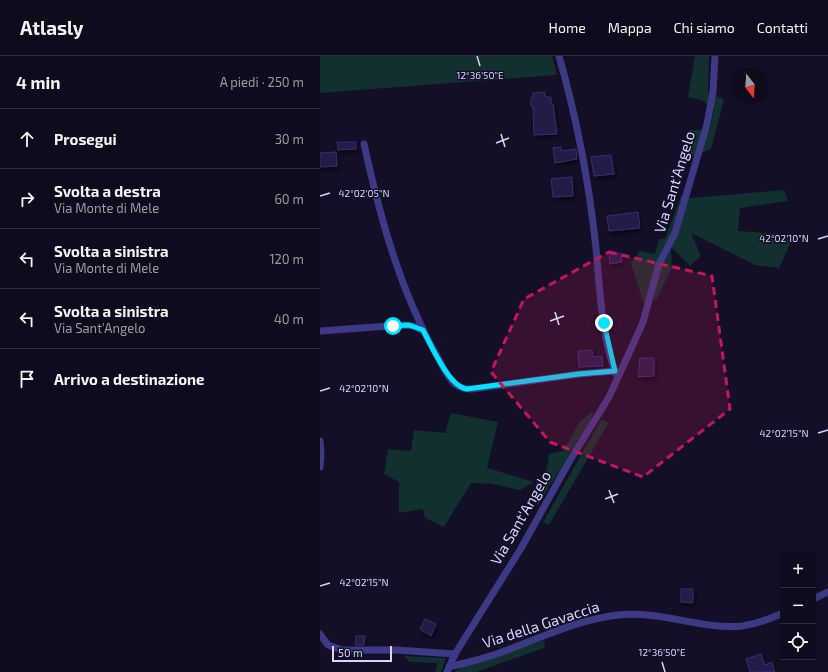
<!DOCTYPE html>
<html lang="it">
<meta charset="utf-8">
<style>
body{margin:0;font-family:"Exo 2",sans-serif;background:#1c1929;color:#f1f3f6}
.controls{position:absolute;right:12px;bottom:12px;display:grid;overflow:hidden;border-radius:0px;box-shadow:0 2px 10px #0003}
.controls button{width:36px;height:36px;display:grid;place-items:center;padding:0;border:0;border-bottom:1px solid #2e2b3b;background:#0e0b1c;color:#f1f3f6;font:20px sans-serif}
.compass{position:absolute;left:412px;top:12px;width:36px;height:36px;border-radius:50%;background:#0e0b1c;box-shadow:0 2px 10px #0003;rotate:163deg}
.scale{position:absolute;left:12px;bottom:10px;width:60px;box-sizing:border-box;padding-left:4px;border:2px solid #d9d4ff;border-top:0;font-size:11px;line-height:14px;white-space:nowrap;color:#d9d4ff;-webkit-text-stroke:3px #130f26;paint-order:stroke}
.stop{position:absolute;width:12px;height:12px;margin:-9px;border:3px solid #00e5ff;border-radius:50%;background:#fff}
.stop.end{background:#00e5ff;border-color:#fff;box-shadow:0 1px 4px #0008}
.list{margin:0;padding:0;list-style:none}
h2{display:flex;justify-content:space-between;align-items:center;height:52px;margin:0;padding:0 16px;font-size:17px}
h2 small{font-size:13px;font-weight:400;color:#9b9ba3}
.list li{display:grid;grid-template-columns:26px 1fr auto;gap:12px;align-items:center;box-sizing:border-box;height:60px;padding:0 16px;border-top:1px solid #2e2b3b}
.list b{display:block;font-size:15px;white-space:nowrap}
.list p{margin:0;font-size:13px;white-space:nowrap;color:#9b9ba3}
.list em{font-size:13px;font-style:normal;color:#9b9ba3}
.icon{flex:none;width:22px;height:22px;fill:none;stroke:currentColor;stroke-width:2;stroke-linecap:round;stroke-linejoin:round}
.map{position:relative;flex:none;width:508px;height:616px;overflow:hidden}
header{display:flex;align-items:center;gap:24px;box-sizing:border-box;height:56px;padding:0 20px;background:#0e0b1c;border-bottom:1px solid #2e2b3b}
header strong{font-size:19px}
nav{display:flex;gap:22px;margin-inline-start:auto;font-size:14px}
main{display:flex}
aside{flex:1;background:#0e0b1c}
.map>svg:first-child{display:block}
.green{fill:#12302f}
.building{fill:#241b47;stroke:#3b2d73;filter:url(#shadow)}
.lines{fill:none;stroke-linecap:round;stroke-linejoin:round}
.street{stroke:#3d3a85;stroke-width:7}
.route{stroke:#00e5ff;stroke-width:5}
.marked{fill:#c2185b;fill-opacity:0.2;stroke:#c2185b;stroke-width:3;stroke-dasharray:8 5;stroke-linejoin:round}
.ticks{fill:none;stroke:#d9d4ff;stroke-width:1.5}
.labels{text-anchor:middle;stroke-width:3;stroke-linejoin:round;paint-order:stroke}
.street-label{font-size:15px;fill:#d9d4ff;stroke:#130f26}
.ticks-label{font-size:10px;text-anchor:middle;fill:#d9d4ff;stroke:#130f26;stroke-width:3;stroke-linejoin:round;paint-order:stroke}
</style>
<header>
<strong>Atlasly</strong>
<nav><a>Home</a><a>Mappa</a><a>Chi siamo</a><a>Contatti</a></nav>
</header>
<main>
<aside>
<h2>4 min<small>A piedi · 250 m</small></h2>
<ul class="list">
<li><svg class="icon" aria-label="ahead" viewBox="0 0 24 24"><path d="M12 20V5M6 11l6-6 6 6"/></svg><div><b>Prosegui</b></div><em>30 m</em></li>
<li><svg class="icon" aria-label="right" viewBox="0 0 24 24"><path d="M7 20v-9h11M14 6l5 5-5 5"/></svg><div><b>Svolta a destra</b><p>Via Monte di Mele</p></div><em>60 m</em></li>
<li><svg class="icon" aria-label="left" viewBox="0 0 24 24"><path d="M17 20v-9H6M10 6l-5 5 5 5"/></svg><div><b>Svolta a sinistra</b><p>Via Monte di Mele</p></div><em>120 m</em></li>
<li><svg class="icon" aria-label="left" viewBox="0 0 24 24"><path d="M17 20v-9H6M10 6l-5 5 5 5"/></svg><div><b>Svolta a sinistra</b><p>Via Sant'Angelo</p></div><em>40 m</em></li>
<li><svg class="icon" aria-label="arrive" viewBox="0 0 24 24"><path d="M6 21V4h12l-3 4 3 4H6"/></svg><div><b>Arrivo a destinazione</b></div></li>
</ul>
</aside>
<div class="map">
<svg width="508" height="616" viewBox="0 0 508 616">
<defs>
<filter id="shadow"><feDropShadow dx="1.5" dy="3" stdDeviation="2" flood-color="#0009"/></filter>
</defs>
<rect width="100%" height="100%" fill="#130f26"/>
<g class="green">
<polygon points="0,0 232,0 237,19 0,37"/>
<polygon points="375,0 389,0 388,37 404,43 391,93 366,103 369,74 390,74 394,53 381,44 368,41"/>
<polygon points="464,134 468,145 420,152 418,175 474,179 459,212 435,209 371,177 381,200 370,210 351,191 352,211 337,243 323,246 311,207 320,195 335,198 339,183 345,183 361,140 371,142"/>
<polygon points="274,354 271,364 218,449 210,440 227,413 229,398 243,395 259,367"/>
<polygon points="131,357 178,366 167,412 214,426 200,434 172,428 151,427 124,471 105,462 103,453 79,457 79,426 64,418 68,393 91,395 94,374 125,377"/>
<polygon points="281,364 289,366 229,469 223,466"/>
<polygon points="225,584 224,592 156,616 134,616 141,611"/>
<polygon points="84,600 126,602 121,616 115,616 118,607 90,606"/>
</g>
<g class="building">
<polygon points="225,36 225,41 231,41 231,48 233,48 237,78 214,79 213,50 211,50 211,42 213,42 213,37"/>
<polygon points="17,86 36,86 36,93 18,94"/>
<polygon points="241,91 241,95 256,93 257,103 235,107 233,92"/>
<polygon points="16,96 17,110 0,111 0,97"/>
<polygon points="291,99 294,118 274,120 271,101"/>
<polygon points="252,121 253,140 233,141 231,123"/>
<polygon points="318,156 320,172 289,175 287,160"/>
<polygon points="301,197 302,206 290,208 289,199"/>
<polygon points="272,294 273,301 282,300 283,310 259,311 258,295"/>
<polygon points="320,302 334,302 334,320 318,321"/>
<polygon points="361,533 373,533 373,547 361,546"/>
<polygon points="105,563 116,568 111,580 100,573"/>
<polygon points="36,580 45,580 44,589 35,589"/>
<polygon points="441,598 445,609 452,606 455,616 430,616 426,603"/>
</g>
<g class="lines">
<g class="street">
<path d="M239,0C257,63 269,127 276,192C280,233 281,278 296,318"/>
<path d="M44,88C60,161 80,235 117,300C122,309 127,321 135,328C140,332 145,333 152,333L259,318L295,315"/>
<polyline points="0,275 83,269 93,270 103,274"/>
<polyline points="0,385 1,398 0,411"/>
<polyline points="493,543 508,536"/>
<polyline points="0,578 8,589 22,594 76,594 135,598"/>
<path d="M129,611C144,607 159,604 173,599C215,585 254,564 298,559C340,554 381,574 422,570C436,568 450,563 463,557"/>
<polyline points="127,616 135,598 200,494 249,406 289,341 315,284 323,266 339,208 355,177 387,68 393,36 395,0"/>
</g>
</g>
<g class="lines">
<path class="route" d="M73,270L89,269L103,274C111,289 129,331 147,333L259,318L295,315L284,267"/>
</g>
<path class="marked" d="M289,196L392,220L410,353L323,421L230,386L171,316L204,243Z"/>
<path class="ticks" d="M157,0L160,10M181,78L185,91M176,87L189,82M0,140L10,137M498,183L508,180M235,256L239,269M230,265L244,260M0,335L10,332M498,377L508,374M289,434L294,447M285,443L298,438M0,530L10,527M342,606L345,616"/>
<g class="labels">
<g class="street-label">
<text transform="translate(355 126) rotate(-73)" y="5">Via Sant'Angelo</text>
<text transform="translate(201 462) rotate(-60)" y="5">Via Sant'Angelo</text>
<text transform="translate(221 569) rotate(-18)" y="5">Via della Gavaccia</text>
</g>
</g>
<g class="ticks-label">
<text x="160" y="23">12°36'50"E</text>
<text x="44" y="141">42°02'05"N</text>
<text x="464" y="186">42°02'10"N</text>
<text x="44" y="336">42°02'10"N</text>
<text x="464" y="381">42°02'15"N</text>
<text x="44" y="530">42°02'15"N</text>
<text x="342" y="600">12°36'50"E</text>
</g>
</svg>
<div class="controls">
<button>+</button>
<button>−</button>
<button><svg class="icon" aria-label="locate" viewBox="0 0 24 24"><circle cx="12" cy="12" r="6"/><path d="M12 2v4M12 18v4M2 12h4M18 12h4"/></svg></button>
</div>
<svg class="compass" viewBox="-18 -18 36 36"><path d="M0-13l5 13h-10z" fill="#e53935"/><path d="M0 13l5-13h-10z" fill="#9b9ba3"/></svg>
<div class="scale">50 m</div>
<div class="stop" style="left:73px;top:270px"></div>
<div class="stop end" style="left:284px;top:267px"></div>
</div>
</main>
